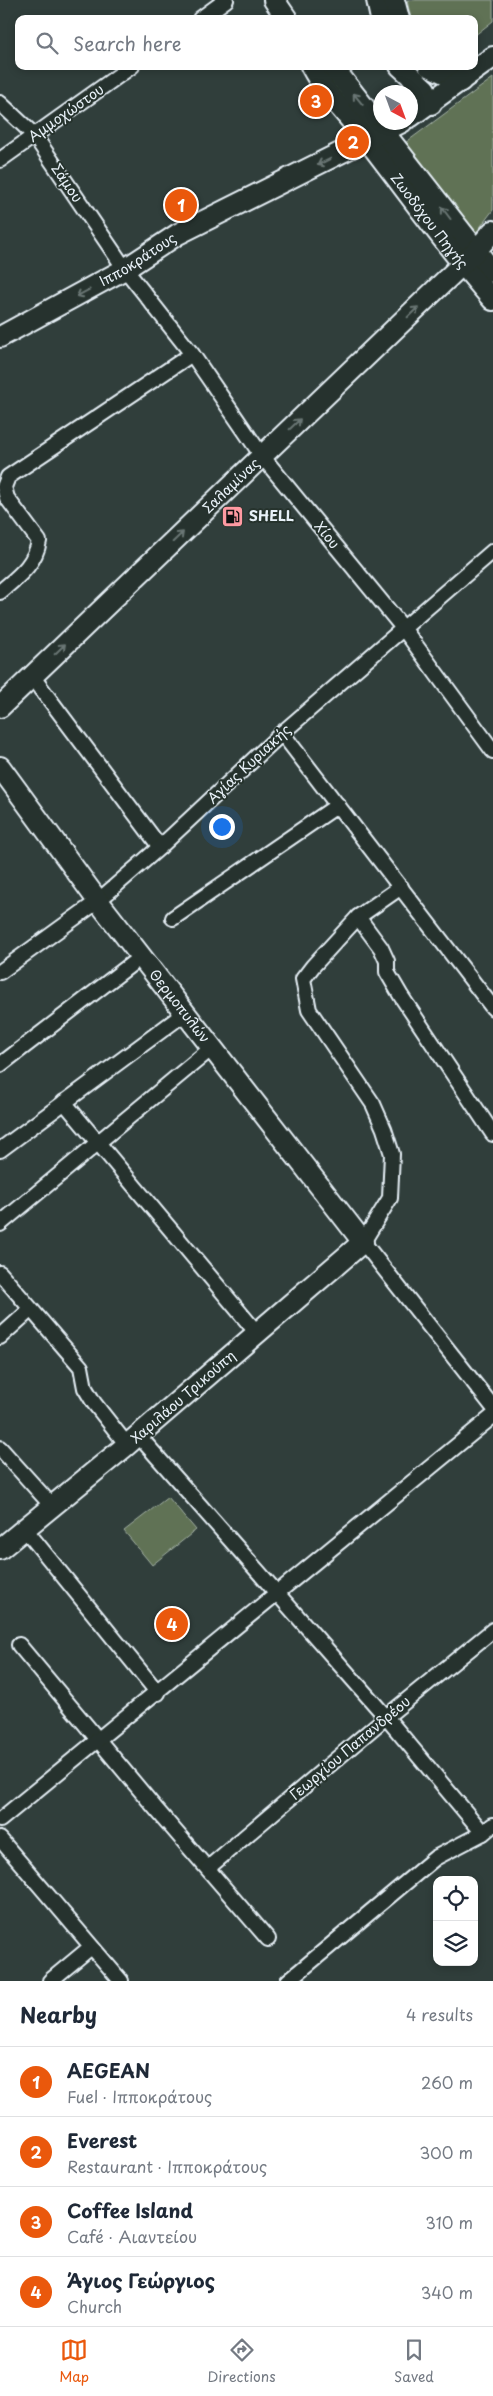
<!DOCTYPE html>
<meta charset="utf-8">
<style>
body{margin:0;font-family:"Playpen Sans",sans-serif;background:#f6f6f7;color:#1f2937}
.controls{position:absolute;right:15px;bottom:15px;display:grid;overflow:hidden;border-radius:10px;box-shadow:0 2px 8px #0003}
.controls button{width:45px;height:45px;display:grid;place-items:center;padding:0;border:0;border-bottom:1px solid #e0e1e3;background:#fff;color:#1f2937;font:25px sans-serif}
.compass{position:absolute;left:373px;top:85px;width:45px;height:45px;border-radius:50%;background:#fff;box-shadow:0 2px 8px #0003;rotate:139deg}
.you{position:absolute;left:221px;top:826px;width:18px;height:18px;margin:-12px;border:4px solid #fff;border-radius:50%;background:#1a73e8;box-shadow:0 0 0 8px #1a73e833}
.badge{display:grid;place-items:center;width:32px;height:32px;border-radius:50%;background:#ea580c;color:#fff;font-size:16px;font-weight:700}
.pin{position:absolute;translate:-50% -50%;border:2px solid #fff;box-shadow:0 1px 5px #0006}
.list{margin:0;padding:0;list-style:none}
h2{display:flex;justify-content:space-between;align-items:center;height:65px;margin:0;padding:0 20px;font-size:21px}
h2 small{font-size:16px;font-weight:400;color:#747a83}
.list li{display:grid;grid-template-columns:32px 1fr auto;gap:15px;align-items:center;box-sizing:border-box;height:70px;padding:0 20px;border-top:1px solid #e0e1e3}
.list b{display:block;font-size:19px;white-space:nowrap}
.list p{margin:0;font-size:16px;white-space:nowrap;color:#747a83}
.list em{font-size:16px;font-style:normal;color:#747a83}
.icon{flex:none;width:28px;height:28px;fill:none;stroke:currentColor;stroke-width:2;stroke-linecap:round;stroke-linejoin:round}
.map{position:relative;flex:none;width:493px;height:1981px;overflow:hidden}
.search{position:absolute;background:#fff;box-shadow:0 2px 8px #0003;left:15px;right:15px;top:15px;height:55px;display:flex;align-items:center;gap:12px;box-sizing:border-box;padding:0 18px;border-radius:10px;color:#747a83;font-size:19px}
.sheet{height:345px;background:#fff}
nav{display:flex;justify-content:space-around;align-items:center;box-sizing:border-box;height:70px;border-top:1px solid #e0e1e3;background:#fff;font-size:14px;color:#747a83}
nav a{display:grid;justify-items:center;gap:2px}
nav .on{color:#ea580c}
.map>svg:first-child{display:block}
.green{fill:#607254;stroke:#a4b2a6}
.lines{fill:none;stroke-linecap:round;stroke-linejoin:round}
.street-casing{stroke:#e8f1f8;stroke-width:18}
.secondary-casing{stroke:#e8f1f8;stroke-width:24}
.street{stroke:#26332d;stroke-width:14}
.secondary{stroke:#26332d;stroke-width:20}
.oneway{stroke:#6a7674}
.labels{text-anchor:middle;stroke-width:4;stroke-linejoin:round;paint-order:stroke}
.street-label{font-size:14px;fill:#e8f1f8;stroke:#26332d}
.poi-label{font-size:14px;font-weight:bold;fill:#e8f1f8;stroke:#26332d;text-anchor:start}
</style>
<div class="map">
<svg width="493" height="1981" viewBox="0 0 493 1981">
<rect width="100%" height="100%" fill="#303e3b"/>
<filter id="ink" filterUnits="userSpaceOnUse"><feTurbulence type="fractalNoise" baseFrequency=".02" numOctaves="2"/><feDisplacementMap in="SourceGraphic" scale="10" xChannelSelector="R" yChannelSelector="G"/><feConvolveMatrix kernelMatrix="1 2 1 2 8 2 1 2 1" color-interpolation-filters="sRGB"/></filter>
<g filter="url(#ink)">
<g class="green">
<polygon points="407,0 493,0 493,21 474,36 474,19 411,19"/>
<polygon points="493,78 493,210 475,234 401,146"/>
<polygon points="168,1497 196,1530 152,1565 124,1531"/>
</g>
<g class="lines">
<defs>
<g id="street">
<polyline points="200,19 226,0"/>
<polyline points="0,103 34,135 125,269 192,354 262,456 403,628 493,751"/>
<polyline points="0,160 132,66"/>
<path d="M0,592C17,577 35,565 39,541L7,498L4,487L8,477L192,354"/>
<polyline points="32,676 160,847"/>
<polyline points="282,733 493,1008"/>
<polyline points="401,887 358,917 313,966 303,979 309,1010 373,1104 384,1129 392,1154 390,1198 363,1242 493,1407"/>
<polyline points="358,917 381,948 387,961 387,972 401,996 493,1134"/>
<polyline points="173,918 338,805"/>
<polyline points="0,972 98,901 160,847 282,733 493,551"/>
<polyline points="0,1065 142,956"/>
<polyline points="64,1102 257,1333"/>
<polyline points="0,1150 185,1013"/>
<polyline points="0,1224 213,1047"/>
<polyline points="0,1273 81,1367 85,1388 94,1403 127,1445"/>
<polyline points="0,1337 30,1310"/>
<polyline points="138,1435 386,1717 483,1833"/>
<polyline points="0,1448 53,1507"/>
<polyline points="25,1529 158,1693"/>
<polyline points="19,1645 156,1809 268,1939"/>
<polyline points="0,1820 493,1416"/>
<polyline points="0,1839 121,1981"/>
<polyline points="208,1868 386,1717 493,1630"/>
<polyline points="50,1981 91,1947"/>
<polyline points="288,1981 435,1858 483,1833 493,1825"/>
</g>
<g id="secondary">
<polyline points="274,0 287,19"/>
<polyline points="377,0 381,19"/>
<polyline points="394,0 399,19"/>
<path id="s1" d="M311,66C326,95 349,116 369,142C410,195 448,249 493,300"/>
<polyline points="332,66 493,272"/>
<polyline points="400,66 425,89 431,104"/>
<polyline points="429,66 461,81"/>
<polyline points="410,117 493,57"/>
<path id="s2" d="M0,337L125,269L178,234L402,122"/>
<path id="s3" d="M0,707L475,252L493,231"/>
<path id="s4" d="M0,767L98,901L363,1242L127,1445L0,1549"/>
</g>
</defs>
<use href="#street" class="street-casing"/>
<use href="#secondary" class="secondary-casing"/>
<use href="#street" class="street"/>
<use href="#secondary" class="secondary"/>
</g>
<defs><path id="oneway-shaft" d="M-6 0H5M1.5-3L5.5 0L1.5 3" fill="none" stroke-width="1.6" stroke-linecap="round" stroke-linejoin="round" transform="scale(1.25)"/></defs>
<g class="oneway">
<use href="#oneway-shaft" transform="translate(358 99) rotate(-129)"/>
<use href="#oneway-shaft" transform="translate(324 162) rotate(154)"/>
<use href="#oneway-shaft" transform="translate(446 213) rotate(-127)"/>
<use href="#oneway-shaft" transform="translate(83 293) rotate(152)"/>
<use href="#oneway-shaft" transform="translate(413 312) rotate(-44)"/>
<use href="#oneway-shaft" transform="translate(295 424) rotate(-44)"/>
<use href="#oneway-shaft" transform="translate(178 537) rotate(-44)"/>
<use href="#oneway-shaft" transform="translate(60 649) rotate(-44)"/>
</g>
</g>
<defs>
<symbol id="fuel-square" viewBox="-11 -11 22 22"><rect x="-9" y="-9" width="18" height="18" rx="4" fill="#ff9aa2" stroke="#26332d"/><path d="M-5.5-6h7V0h2V4h1.3V-2.5L3-4.5l.8-.8L6-3V5H2.5V1h-1V6h-7ZM-4.2-4.7v3.2H.2V-4.7Z" fill="#111"/></symbol>
</defs>
<g fill-rule="evenodd">
<use href="#fuel-square" x="220" y="504" width="25" height="25"/>
</g>
<g class="labels">
<g class="street-label">
<text transform="translate(66 113) rotate(-35)" y="5">Αμμοχώστου</text>
<text transform="translate(67 183) rotate(56)" y="5">Σάμου</text>
<text dy="5" stroke="none"><textPath href="#s1" startOffset="195">Ζωοδόχου Πηγής</textPath></text>
<text dy="5" stroke="none"><textPath href="#s2" startOffset="158">Ιπποκράτους</textPath></text>
<text dy="5" stroke="none"><textPath href="#s3" startOffset="320">Σαλαμίνας</textPath></text>
<text transform="translate(327 535) rotate(51)" y="5">Χίου</text>
<text transform="translate(249 764) rotate(-43)" y="5">Αγίας Κυριακής</text>
<text dy="5" stroke="none"><textPath href="#s4" startOffset="299">Θερμοπυλών</textPath></text>
<text transform="translate(183 1397) rotate(-41)" y="5">Χαριλάου Τρικούπη</text>
<text transform="translate(350 1748) rotate(-40)" y="5">Γεωργίου Παπανδρέου</text>
</g>
<g class="poi-label">
<text x="249" y="521">SHELL</text>
</g>
</g>
</svg>
<div class="controls">
<button><svg class="icon" aria-label="locate" viewBox="0 0 24 24"><circle cx="12" cy="12" r="6"/><path d="M12 2v4M12 18v4M2 12h4M18 12h4"/></svg></button>
<button><svg class="icon" aria-label="layers" viewBox="0 0 24 24"><path d="M12 4l9 5-9 5-9-5zM3 14l9 5 9-5"/></svg></button>
</div>
<svg class="compass" viewBox="-18 -18 36 36"><path d="M0-13l5 13h-10z" fill="#e53935"/><path d="M0 13l5-13h-10z" fill="#747a83"/></svg>
<div class="you"></div>
<div class="pin badge" style="left:181px;top:205px">1</div>
<div class="pin badge" style="left:353px;top:142px">2</div>
<div class="pin badge" style="left:316px;top:101px">3</div>
<div class="pin badge" style="left:172px;top:1624px">4</div>
<div class="search"><svg class="icon" aria-label="search" viewBox="0 0 24 24"><circle cx="10" cy="10" r="6"/><path d="M15 15l6 6"/></svg>Search here</div>
</div>
<section class="sheet">
<h2>Nearby<small>4 results</small></h2>
<ul class="list">
<li><span class="badge">1</span><div><b>AEGEAN</b><p>Fuel · Ιπποκράτους</p></div><em>260 m</em></li>
<li><span class="badge">2</span><div><b>Everest</b><p>Restaurant · Ιπποκράτους</p></div><em>300 m</em></li>
<li><span class="badge">3</span><div><b>Coffee Island</b><p>Café · Αιαντείου</p></div><em>310 m</em></li>
<li><span class="badge">4</span><div><b>Άγιος Γεώργιος</b><p>Church</p></div><em>340 m</em></li>
</ul>
</section>
<nav>
<a class="on"><svg class="icon" aria-label="map" viewBox="0 0 24 24"><path d="M3 6l6-2 6 2 6-2v14l-6 2-6-2-6 2zM9 4v14M15 6v14"/></svg>Map</a>
<a><svg class="icon" aria-label="directions" viewBox="0 0 24 24"><path d="M12 3l9 9-9 9-9-9zM9 14v-3h6M13 9l2 2-2 2"/></svg>Directions</a>
<a><svg class="icon" aria-label="saved" viewBox="0 0 24 24"><path d="M7 4h10v16l-5-4-5 4z"/></svg>Saved</a>
</nav>
